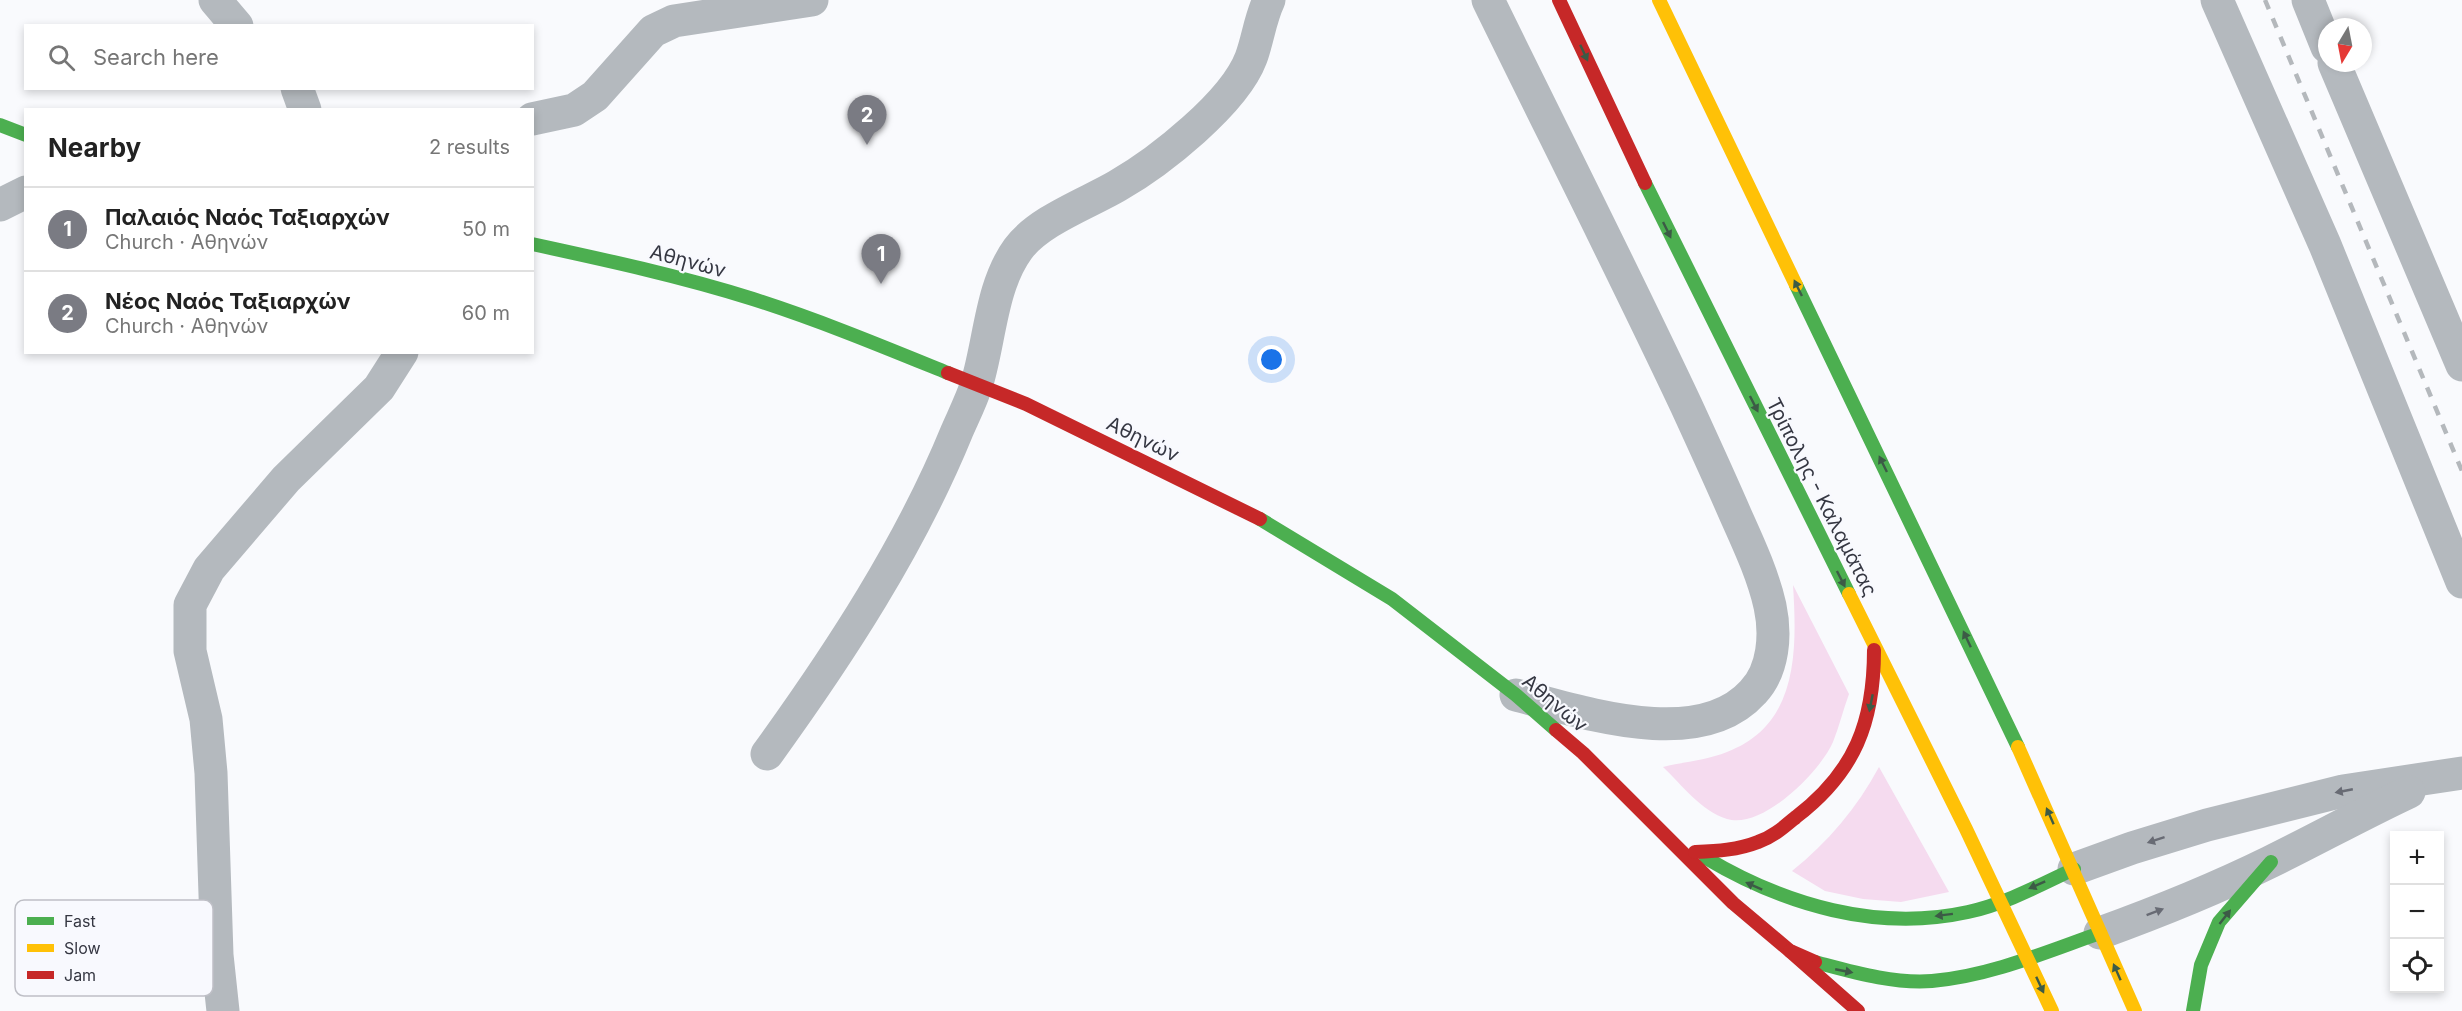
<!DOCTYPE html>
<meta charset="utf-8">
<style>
body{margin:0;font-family:Inter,sans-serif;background:#f6f6f6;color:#222}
.controls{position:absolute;right:18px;bottom:18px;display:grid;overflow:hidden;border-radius:0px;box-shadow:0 3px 9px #0003}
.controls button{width:54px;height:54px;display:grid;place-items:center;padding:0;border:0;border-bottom:2px solid #e0e0e0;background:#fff;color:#222;font:30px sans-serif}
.compass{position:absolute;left:2318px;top:18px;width:54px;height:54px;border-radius:50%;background:#fff;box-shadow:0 3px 9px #0003;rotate:190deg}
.you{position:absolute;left:1272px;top:360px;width:21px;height:21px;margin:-15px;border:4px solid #fff;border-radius:50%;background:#1a73e8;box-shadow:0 0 0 9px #1a73e833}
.badge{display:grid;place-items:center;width:39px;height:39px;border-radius:50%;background:#7a7b83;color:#fff;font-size:20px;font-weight:700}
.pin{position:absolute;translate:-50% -50px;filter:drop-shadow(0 2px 3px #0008)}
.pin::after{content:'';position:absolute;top:32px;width:21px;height:18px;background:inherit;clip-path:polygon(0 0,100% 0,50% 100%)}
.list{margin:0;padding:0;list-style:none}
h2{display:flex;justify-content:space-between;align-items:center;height:78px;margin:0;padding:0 24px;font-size:26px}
h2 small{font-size:20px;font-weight:400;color:#767676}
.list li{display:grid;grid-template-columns:39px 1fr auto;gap:18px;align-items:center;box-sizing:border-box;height:84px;padding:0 24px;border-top:2px solid #e0e0e0}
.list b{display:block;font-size:22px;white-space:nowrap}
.list p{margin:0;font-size:20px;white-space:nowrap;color:#767676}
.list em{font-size:20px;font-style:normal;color:#767676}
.icon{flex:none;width:33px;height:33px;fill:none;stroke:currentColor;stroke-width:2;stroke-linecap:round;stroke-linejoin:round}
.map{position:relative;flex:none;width:2462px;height:1011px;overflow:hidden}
.search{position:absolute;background:#fff;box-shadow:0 3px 9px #0003;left:24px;top:24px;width:510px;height:66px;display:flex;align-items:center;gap:15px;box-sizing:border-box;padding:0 21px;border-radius:0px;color:#767676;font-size:22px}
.panel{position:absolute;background:#fff;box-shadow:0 3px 9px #0003;left:24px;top:108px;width:510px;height:246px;border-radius:0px}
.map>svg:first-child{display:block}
.green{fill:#f5dbef}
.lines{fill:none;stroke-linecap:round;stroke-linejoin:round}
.street{stroke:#b4b9be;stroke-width:33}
.fast{stroke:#4caf50;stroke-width:14}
.slow{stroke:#ffc107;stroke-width:14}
.jam{stroke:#c62828;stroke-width:14}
.rail{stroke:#b4b8bc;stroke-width:4.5;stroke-dasharray:10 10;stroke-linecap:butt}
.oneway{fill:#3c5b46}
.oneway2{fill:#686b74}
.labels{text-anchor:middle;stroke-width:4.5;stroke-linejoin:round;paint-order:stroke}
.street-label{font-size:20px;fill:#353742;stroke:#f8f9fe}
.key{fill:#f8f9fe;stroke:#bebfc6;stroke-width:1.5}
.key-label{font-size:16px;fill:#353742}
</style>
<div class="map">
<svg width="2462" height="1011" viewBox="0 0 2462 1011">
<rect width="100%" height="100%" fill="#f9fafd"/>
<g class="green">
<path d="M1793,585L1849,694C1843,710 1839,727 1833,742C1820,772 1762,830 1727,819C1701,811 1682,785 1663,767C1683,762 1707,760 1727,752C1799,725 1797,649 1793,585Z"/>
<path d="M1879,767L1949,892L1901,902L1863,899L1825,891L1792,871C1828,842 1857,808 1879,767Z"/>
</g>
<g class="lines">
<g class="street">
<polyline points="215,0 237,26"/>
<path d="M1488,0C1554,135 1622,269 1686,405C1703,442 1720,479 1736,516C1749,545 1763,575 1770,606C1776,634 1774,670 1753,692C1699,752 1583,712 1516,695"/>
<polyline points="2217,0 2325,245 2462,582"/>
<polyline points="2308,0 2327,47"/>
<polyline points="2334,63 2462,365"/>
<polyline points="297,88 305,110"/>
<polyline points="532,119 574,110 595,96 653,31 674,21 812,0"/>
<polyline points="0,205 26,192"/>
<path d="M767,754C840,653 910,546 957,431C964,415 972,399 977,383C990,340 991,286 1018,249C1038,221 1088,203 1117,186C1159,162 1234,103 1251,58C1258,39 1260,19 1269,0"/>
<polyline points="2074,869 2132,848 2207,825 2343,791 2462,773"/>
<path d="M2100,933C2158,912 2215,889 2270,862C2317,839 2362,814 2409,792"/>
<polyline points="223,1011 217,955 211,773 206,719 190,651 190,605 209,569 286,479 379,388 402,352"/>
</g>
<g class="fast">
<polyline points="0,125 26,135"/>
<polyline points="1645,183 1849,594"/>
<path d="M532,244C606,260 680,276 753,299C819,320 884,347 948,373"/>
<polyline points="1796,285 2018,747"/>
<polyline points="1260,519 1392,599 1516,695 1556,730"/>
<path d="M1706,858C1785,905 1877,932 1968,912C2005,904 2040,885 2074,869"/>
<path d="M1815,962C1853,972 1893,984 1932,981C1990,976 2046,952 2100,933"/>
<polyline points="2193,1011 2201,965 2219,922 2271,862"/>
</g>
<g class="slow">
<polyline points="1659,0 1796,285"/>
<polyline points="1849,594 1966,829 2052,1011"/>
<polyline points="2018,747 2135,1011"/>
</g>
<g class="jam">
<polyline points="1559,0 1645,183"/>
<polyline points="948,373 1026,404 1260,519"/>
<polyline points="1556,730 1583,753 1733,903 1790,951 1815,962"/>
<path d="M1695,852C1716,851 1738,850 1758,842C1773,837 1784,827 1796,817C1855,772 1874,722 1874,650"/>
<polyline points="1790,951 1858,1011"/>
</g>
<polyline class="rail" points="2265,0 2462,471"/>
</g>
<defs><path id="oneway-solid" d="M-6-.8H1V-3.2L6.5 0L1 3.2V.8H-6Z" transform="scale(1.5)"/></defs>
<g class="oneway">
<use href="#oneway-solid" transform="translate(1584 53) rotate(65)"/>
<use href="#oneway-solid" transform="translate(1667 230) rotate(64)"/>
<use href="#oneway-solid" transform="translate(1798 288) rotate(-116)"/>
<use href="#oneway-solid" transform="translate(1754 404) rotate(63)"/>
<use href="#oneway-solid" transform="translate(1883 464) rotate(-116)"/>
<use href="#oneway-solid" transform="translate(1841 579) rotate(63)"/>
<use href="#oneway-solid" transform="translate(1967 639) rotate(-115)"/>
<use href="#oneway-solid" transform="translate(1871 703) rotate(101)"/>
<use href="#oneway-solid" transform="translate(2050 816) rotate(-114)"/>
<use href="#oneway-solid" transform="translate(2037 885) rotate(156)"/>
<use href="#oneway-solid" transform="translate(1754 886) rotate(-156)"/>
<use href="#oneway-solid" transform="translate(1944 915) rotate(173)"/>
<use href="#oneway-solid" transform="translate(2225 917) rotate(-52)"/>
<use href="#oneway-solid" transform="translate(1844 971) rotate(11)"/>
<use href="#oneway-solid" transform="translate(2117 972) rotate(-114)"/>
<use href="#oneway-solid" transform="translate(2040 985) rotate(65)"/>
</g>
<g class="oneway2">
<use href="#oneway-solid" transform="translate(2344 791) rotate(169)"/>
<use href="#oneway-solid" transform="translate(2156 840) rotate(162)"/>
<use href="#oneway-solid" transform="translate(2155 912) rotate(-21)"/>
</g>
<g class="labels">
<g class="street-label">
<text transform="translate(688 261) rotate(15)" y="7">Αθηνών</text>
<text transform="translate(1143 439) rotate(26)" y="7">Αθηνών</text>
<text transform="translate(1822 497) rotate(63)" y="7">Τρίπολης - Καλαμάτας</text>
<text transform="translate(1555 703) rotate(40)" y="7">Αθηνών</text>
</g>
</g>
<rect x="15" y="900" width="198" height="96" rx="9" class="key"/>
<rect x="27" y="917" width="27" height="8" fill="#4caf50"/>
<rect x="27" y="944" width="27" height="8" fill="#ffc107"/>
<rect x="27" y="971" width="27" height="8" fill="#c62828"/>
<g class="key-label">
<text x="64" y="927">Fast</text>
<text x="64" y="954">Slow</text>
<text x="64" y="981">Jam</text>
</g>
</svg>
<div class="controls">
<button>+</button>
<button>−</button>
<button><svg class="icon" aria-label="locate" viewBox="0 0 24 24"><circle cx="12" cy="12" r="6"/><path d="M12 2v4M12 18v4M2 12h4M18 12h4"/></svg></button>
</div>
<svg class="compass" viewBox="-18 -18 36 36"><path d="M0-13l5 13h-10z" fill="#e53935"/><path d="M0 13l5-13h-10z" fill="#767676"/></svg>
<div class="you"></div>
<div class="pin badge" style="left:881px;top:284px">1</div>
<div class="pin badge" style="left:867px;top:145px">2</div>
<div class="search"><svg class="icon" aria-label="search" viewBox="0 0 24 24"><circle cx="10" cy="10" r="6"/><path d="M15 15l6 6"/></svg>Search here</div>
<section class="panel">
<h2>Nearby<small>2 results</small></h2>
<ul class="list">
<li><span class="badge">1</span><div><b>Παλαιός Ναός Ταξιαρχών</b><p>Church · Αθηνών</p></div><em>50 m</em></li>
<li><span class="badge">2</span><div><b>Νέος Ναός Ταξιαρχών</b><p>Church · Αθηνών</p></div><em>60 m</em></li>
</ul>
</section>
</div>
